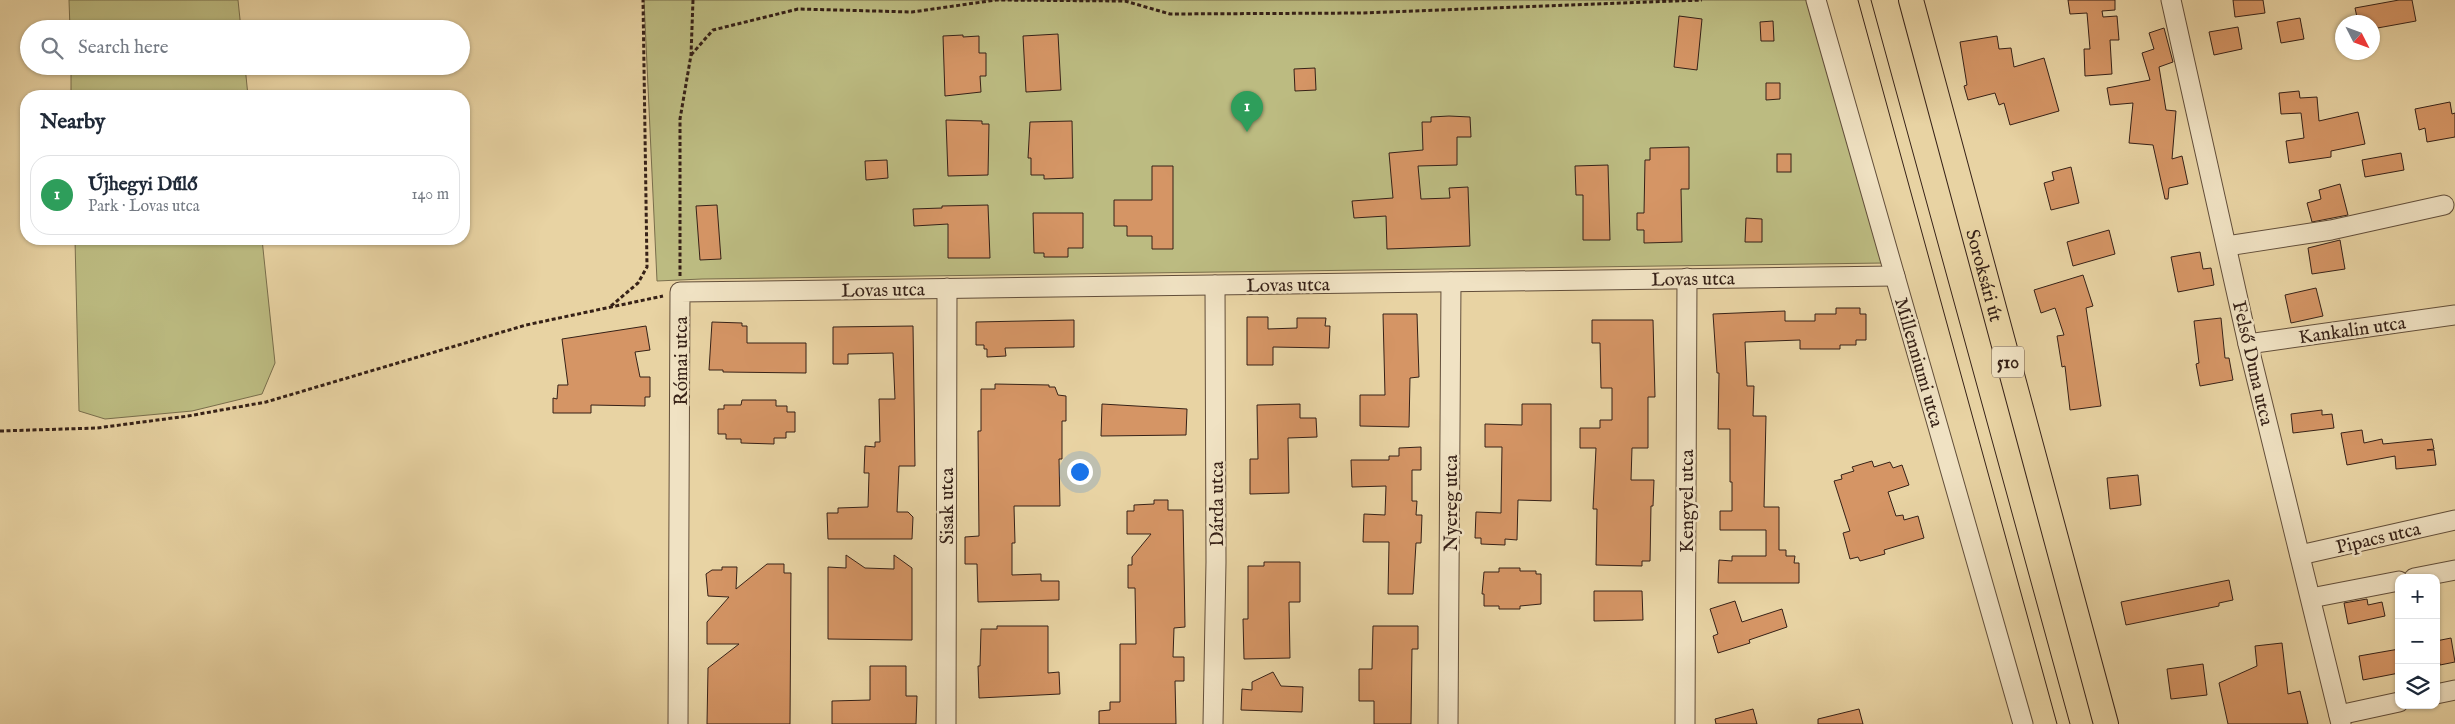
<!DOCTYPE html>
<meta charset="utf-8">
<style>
body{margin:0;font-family:"IM FELL English",serif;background:#f6f6f7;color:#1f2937}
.controls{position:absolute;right:15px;bottom:15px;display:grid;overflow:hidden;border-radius:10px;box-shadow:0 1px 4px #0004}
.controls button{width:45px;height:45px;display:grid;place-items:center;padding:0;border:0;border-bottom:1px solid #e0e1e3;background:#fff;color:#1f2937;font:25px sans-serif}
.compass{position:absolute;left:2335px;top:15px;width:45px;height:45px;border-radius:50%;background:#fff;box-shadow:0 1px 4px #0004;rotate:132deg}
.you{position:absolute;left:1079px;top:471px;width:18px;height:18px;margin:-12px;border:4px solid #fff;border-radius:50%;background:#1a73e8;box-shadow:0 0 0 8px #1a73e833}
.badge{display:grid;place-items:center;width:32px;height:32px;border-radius:50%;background:#8f2418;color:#fff;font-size:16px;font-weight:700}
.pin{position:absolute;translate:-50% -41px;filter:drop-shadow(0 1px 2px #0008)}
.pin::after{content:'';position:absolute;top:26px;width:18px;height:15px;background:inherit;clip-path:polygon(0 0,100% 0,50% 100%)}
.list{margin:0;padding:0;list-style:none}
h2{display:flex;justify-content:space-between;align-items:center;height:65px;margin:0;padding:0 20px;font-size:21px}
h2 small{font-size:16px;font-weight:400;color:#747a83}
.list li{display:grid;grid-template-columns:32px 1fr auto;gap:15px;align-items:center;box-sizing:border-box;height:80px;margin:0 10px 10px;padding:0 10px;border:1px solid #e0e1e3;border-radius:20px}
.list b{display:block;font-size:19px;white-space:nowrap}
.list p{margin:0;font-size:16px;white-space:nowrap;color:#747a83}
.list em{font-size:16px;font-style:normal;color:#747a83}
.icon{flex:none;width:28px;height:28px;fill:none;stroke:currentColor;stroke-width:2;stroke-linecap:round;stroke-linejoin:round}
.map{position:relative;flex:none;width:2455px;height:724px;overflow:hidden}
.search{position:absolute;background:#fff;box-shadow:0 1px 4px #0004;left:20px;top:20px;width:450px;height:55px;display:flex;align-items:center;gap:12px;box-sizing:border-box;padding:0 18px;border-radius:28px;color:#747a83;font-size:19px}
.panel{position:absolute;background:#fff;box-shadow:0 1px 4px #0004;left:20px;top:90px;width:450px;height:155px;border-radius:20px}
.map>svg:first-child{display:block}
.green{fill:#bcbb81;stroke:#796e4c}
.building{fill:#d59565;stroke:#362117}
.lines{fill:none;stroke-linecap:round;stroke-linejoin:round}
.minor-casing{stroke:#624e3a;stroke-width:21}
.major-casing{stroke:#362117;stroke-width:26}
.path{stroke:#362117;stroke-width:3;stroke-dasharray:4 2.5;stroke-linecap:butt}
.minor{stroke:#f0e2c3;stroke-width:19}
.major{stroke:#e8d3a3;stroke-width:24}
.tram{stroke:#362117;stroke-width:1}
.labels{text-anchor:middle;stroke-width:5;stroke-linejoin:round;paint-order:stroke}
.shield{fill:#f0e2c3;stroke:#6e5b4b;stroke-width:1}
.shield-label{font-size:18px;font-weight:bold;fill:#362117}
.street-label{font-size:19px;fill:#362117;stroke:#f0e2c3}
</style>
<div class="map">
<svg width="2455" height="724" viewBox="0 0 2455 724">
<rect width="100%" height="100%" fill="#e8d3a3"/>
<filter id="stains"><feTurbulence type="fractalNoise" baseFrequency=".004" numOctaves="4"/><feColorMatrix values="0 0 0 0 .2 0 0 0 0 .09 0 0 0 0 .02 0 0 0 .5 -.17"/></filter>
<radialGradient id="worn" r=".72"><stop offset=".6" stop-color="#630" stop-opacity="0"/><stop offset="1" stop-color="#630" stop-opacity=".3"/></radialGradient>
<g class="green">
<polygon points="69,0 238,0 241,29 70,29"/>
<polygon points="644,0 1806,0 1884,263 702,279 657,281"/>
<polygon points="71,66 245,66 248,96 71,96"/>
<polygon points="75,239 262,239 275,363 262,394 192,411 105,419 79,411"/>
</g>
<g class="building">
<polygon points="2068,0 2115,0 2115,10 2102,11 2103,17 2117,16 2119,40 2110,40 2112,74 2085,76 2084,49 2090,49 2087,13 2070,14"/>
<polygon points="2233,0 2263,0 2265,13 2235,17"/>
<polygon points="2399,0 2412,0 2416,21 2372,29 2372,22 2358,22 2355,8"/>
<polygon points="1679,16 1702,19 1697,70 1674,67"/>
<polygon points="2300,18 2304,39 2281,43 2277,22"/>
<polygon points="1773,21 1774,41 1761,41 1760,22"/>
<polygon points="2238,27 2242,49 2214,55 2209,32"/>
<polygon points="2164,28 2173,62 2159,67 2166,110 2176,111 2172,159 2182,156 2188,184 2169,188 2168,199 2165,199 2153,145 2129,143 2133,103 2110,105 2107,88 2150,80 2142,53 2154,49 2149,33"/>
<polygon points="1058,34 1061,90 1026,92 1023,36"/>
<polygon points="963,35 963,37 979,36 979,53 986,53 986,76 980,76 981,92 945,96 943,36"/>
<polygon points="1997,36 1999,49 2011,48 2014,67 2044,58 2059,111 2010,125 2004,103 1999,105 1995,93 1968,100 1964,86 1967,85 1960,42"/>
<polygon points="1315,68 1316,90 1295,91 1294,69"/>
<polygon points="1766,83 1780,83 1780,99 1766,100"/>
<polygon points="2299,91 2300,98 2317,97 2319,121 2358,112 2365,144 2331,151 2331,157 2289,163 2286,141 2304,138 2301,113 2281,114 2279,93"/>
<polygon points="2450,102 2452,114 2455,113 2455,137 2427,142 2425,128 2419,130 2415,109"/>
<polygon points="1449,116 1470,117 1471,137 1457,137 1457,165 1418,166 1421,199 1450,198 1449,188 1468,187 1470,246 1387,249 1386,216 1354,218 1352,201 1393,198 1389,153 1423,150 1422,122 1431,122 1431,117"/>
<polygon points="946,120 982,121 982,124 989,124 988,175 948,176"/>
<polygon points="1072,121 1073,178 1044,179 1044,175 1031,175 1031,158 1028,158 1030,122"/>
<polygon points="1689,147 1689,189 1681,189 1682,242 1644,243 1644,230 1637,230 1637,213 1644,213 1645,160 1650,160 1650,148"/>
<polygon points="2401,153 2404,170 2365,177 2362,160"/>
<rect x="1777" y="154" width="14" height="18"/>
<polygon points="887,160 888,178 866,180 865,161"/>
<polygon points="1608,165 1610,240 1583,240 1583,195 1576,195 1575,166"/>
<polygon points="1152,166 1173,166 1173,249 1152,249 1152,236 1127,236 1127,226 1114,226 1114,200 1152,200"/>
<polygon points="2071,167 2079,203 2051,210 2044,183 2054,180 2052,172"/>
<polygon points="2340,184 2348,215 2312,222 2307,203 2321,199 2319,190"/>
<polygon points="717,205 721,259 700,260 696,206"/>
<polygon points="988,205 990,258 948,258 948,224 914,226 913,209 942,208 942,206"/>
<polygon points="1033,213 1083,213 1083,248 1068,248 1068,257 1044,257 1044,253 1034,253"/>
<polygon points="1746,218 1762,219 1762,242 1745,242"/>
<polygon points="2109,230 2115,254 2073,266 2067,242"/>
<polygon points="2340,240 2345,269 2312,274 2308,248"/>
<polygon points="2200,252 2203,269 2211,268 2214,285 2178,292 2171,257"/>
<polygon points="2083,275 2093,306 2086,308 2101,406 2070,410 2065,366 2062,367 2057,336 2064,335 2055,308 2041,313 2034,290"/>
<polygon points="2316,288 2323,316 2291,323 2285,295"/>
<polygon points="1836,308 1860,308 1860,314 1866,314 1866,340 1856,340 1856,345 1840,345 1840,349 1800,349 1800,340 1745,342 1747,386 1754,386 1753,416 1766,416 1764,507 1779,507 1779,550 1786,550 1786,556 1795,556 1794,563 1799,563 1799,583 1718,583 1719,560 1732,561 1732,556 1766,556 1766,530 1720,530 1720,511 1732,511 1732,482 1730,482 1730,429 1718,429 1719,373 1717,373 1713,314 1785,311 1785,321 1815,321 1815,314 1836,314"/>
<polygon points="1383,314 1417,314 1419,377 1410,378 1409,427 1360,426 1360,395 1385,395"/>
<polygon points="1247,317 1268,317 1268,329 1297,328 1297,318 1326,318 1325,326 1330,326 1329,348 1273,347 1273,365 1247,365"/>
<polygon points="2221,318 2225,358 2229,358 2233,380 2200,386 2196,364 2199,363 2194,321"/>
<polygon points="1074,320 1074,347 1005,348 1006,356 987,357 987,349 984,349 984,345 976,345 976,322"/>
<polygon points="1592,320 1653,320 1655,397 1648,397 1648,448 1632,448 1631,480 1654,480 1653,506 1651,506 1650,561 1642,561 1642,566 1596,565 1597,509 1593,509 1596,448 1580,448 1580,428 1600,428 1600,420 1612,420 1612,388 1601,388 1600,343 1592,343"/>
<polygon points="712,322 742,323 742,326 747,326 747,343 806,343 806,373 723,372 723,370 709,370"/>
<polygon points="646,326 650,350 635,352 640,377 650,377 650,397 645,397 645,406 591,405 591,413 553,413 553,398 557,399 558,385 568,385 562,339"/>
<polygon points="913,326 915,466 899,466 897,512 908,512 913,517 912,539 828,539 827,513 838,513 838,508 868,507 869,473 864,473 865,446 875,447 875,442 880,442 879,399 895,399 893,353 848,354 848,364 833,364 833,327"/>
<polygon points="995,384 1049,385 1049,387 1055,387 1058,395 1066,396 1066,421 1062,421 1062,459 1059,459 1060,506 1014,506 1015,543 1012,543 1012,575 1041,574 1041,581 1059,581 1059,600 978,602 977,564 965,564 965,537 979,536 978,431 981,431 981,389 995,389"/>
<polygon points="742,400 776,400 776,406 787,406 787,412 795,412 795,432 786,432 786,438 774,438 774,444 741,443 741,439 726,439 726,434 718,434 718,409 724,409 724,405 741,405"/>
<polygon points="1102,404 1187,409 1186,435 1101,436"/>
<polygon points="1300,404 1300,418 1316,418 1317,437 1288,438 1289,493 1250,494 1250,459 1258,459 1257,405"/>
<polygon points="1522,404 1551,404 1551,501 1518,500 1517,540 1505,539 1505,545 1481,544 1481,538 1475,538 1476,512 1501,513 1502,447 1485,447 1485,424 1522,425"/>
<polygon points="2322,410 2322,415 2332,414 2334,428 2293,433 2291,414"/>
<polygon points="2362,430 2364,443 2382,439 2383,444 2432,439 2434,449 2427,450 2434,450 2436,465 2396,469 2395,456 2347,465 2341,433"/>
<polygon points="1421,447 1421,470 1412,470 1412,501 1417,501 1416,515 1422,515 1421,543 1416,543 1413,594 1388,594 1389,542 1363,542 1364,514 1385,515 1386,486 1352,487 1351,460 1389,460 1389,456 1399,456 1399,448"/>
<polygon points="1872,461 1874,467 1890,462 1893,468 1902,465 1909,485 1888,492 1896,516 1903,515 1904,520 1918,516 1924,538 1884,550 1885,554 1860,561 1858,557 1850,559 1843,533 1850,531 1834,481 1842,479 1841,475 1854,471 1852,467"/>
<polygon points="2138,475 2141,505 2110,509 2107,478"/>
<polygon points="1154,500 1168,500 1168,510 1183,510 1185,627 1174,628 1173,657 1184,657 1184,681 1175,681 1176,724 1099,724 1099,711 1110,710 1110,702 1120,702 1120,644 1136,644 1135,588 1128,588 1128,565 1132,565 1132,557 1151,534 1127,534 1127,511 1134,511 1134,505 1154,504"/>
<polygon points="846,555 865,568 894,569 894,555 912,568 912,640 828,639 828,567 846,568"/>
<polygon points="1264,562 1300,562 1300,602 1289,602 1290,658 1244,659 1243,619 1248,619 1248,566 1264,566"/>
<polygon points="767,564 784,564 784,573 791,573 790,724 707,724 708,668 739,644 707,644 707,622 729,597 708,596 706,574 712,570 722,570 722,567 737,567 736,589"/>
<polygon points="1499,568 1520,568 1520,571 1536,571 1536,574 1541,574 1541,604 1520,606 1520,609 1499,609 1499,606 1484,606 1484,594 1482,594 1484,572 1499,572"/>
<polygon points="2229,580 2233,600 2219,603 2219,606 2126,625 2121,602"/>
<polygon points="1594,591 1642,591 1643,620 1594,621"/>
<polygon points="2367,599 2368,605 2382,602 2385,616 2348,624 2344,603"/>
<polygon points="1735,601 1742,622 1782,609 1787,627 1749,640 1750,643 1718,653 1713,636 1718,634 1710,609"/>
<polygon points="997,626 1048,626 1048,673 1059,672 1060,694 979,698 978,666 980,666 981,629 997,629"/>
<polygon points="1373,626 1418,626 1418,649 1412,649 1411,724 1374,724 1374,701 1359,701 1359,669 1372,669"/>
<polygon points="2451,638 2455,662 2440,665 2436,641"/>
<polygon points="2282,643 2288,694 2300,691 2308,724 2228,724 2219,683 2257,666 2255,646"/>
<polygon points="2399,649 2399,673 2363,680 2359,656"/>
<polygon points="2203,664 2207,695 2171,699 2167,669"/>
<polygon points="870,666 906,666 906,696 917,696 916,724 832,724 832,701 870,700"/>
<polygon points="1273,672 1281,686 1303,687 1302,712 1241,710 1242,689 1252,690 1252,682"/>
<polygon points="1753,709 1757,724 1716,724 1715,719"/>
<polygon points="1859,709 1863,724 1818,724 1818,719"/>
</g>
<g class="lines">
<defs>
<g id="minor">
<polyline points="1816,0 2023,724"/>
<polyline points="2171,0 2248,344 2341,724"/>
<polyline points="2227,246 2331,230 2444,205"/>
<polyline points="2248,344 2455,315"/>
<polyline points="2300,555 2455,520"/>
<polyline points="2414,578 2455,570"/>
<polyline points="2311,598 2399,581"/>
<polyline points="2436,694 2455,690"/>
<polyline points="2339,715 2399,702"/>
<polyline points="678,724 680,292 1895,276"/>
<polyline points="946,724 947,288"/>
<polyline points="1213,724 1216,562 1215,285"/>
<polyline points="1448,724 1451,282"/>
<polyline points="1685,724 1687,278"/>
</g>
<g id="major">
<path id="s1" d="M1911,0L2106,724"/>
</g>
</defs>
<use href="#minor" class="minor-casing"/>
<use href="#major" class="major-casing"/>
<g class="path">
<polyline points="691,55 713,30 798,9 912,12 996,0 1125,1 1170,14 1362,13 1702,0"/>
<polyline points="680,276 680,119 691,55 693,0"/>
<polyline points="611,306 638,283 647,267 643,0"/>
<polyline points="0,431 97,428 188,416 266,402 526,325 663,296"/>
</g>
<use href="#minor" class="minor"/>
<use href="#major" class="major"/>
<g class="tram">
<polyline points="1858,0 2057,724"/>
<polyline points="1871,0 2070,724"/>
</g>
</g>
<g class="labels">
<rect class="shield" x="1992" y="346.5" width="32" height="31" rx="4"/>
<g class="shield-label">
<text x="2008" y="368">510</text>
</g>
<g class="street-label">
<text dy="7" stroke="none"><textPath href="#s1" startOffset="285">Soroksári út</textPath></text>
<text transform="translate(1693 278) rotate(-1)" y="7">Lovas utca</text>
<text transform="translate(1288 284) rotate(-1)" y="7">Lovas utca</text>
<text transform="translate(883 289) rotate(-1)" y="7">Lovas utca</text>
<text transform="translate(2352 329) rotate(-8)" y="7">Kankalin utca</text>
<text transform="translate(680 361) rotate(-90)" y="7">Római utca</text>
<text transform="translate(1920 362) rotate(74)" y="7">Millenniumi utca</text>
<text transform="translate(2254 363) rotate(77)" y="7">Felső Duna utca</text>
<text transform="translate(1686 501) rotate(-90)" y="7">Kengyel utca</text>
<text transform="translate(1450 503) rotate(-90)" y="7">Nyereg utca</text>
<text transform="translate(1216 504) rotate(-90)" y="7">Dárda utca</text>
<text transform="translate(946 506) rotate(-90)" y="7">Sisak utca</text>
<text transform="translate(2378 537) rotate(-13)" y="7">Pipacs utca</text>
</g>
</g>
<rect width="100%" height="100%" filter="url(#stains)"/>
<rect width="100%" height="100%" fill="url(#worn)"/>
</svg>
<div class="controls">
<button>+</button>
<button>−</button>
<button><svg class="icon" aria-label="layers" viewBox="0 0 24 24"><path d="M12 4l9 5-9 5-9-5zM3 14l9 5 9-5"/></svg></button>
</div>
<svg class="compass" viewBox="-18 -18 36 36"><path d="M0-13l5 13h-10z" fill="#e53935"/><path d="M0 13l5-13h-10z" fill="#747a83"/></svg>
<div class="you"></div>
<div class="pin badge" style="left:1247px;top:132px;background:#2e9e5b">1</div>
<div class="search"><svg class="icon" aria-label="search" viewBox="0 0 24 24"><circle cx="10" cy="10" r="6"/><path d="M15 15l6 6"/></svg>Search here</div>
<section class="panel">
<h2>Nearby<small></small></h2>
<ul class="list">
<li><span class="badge" style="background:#2e9e5b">1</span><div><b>Újhegyi Dűlő</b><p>Park · Lovas utca</p></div><em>140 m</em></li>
</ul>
</section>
</div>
